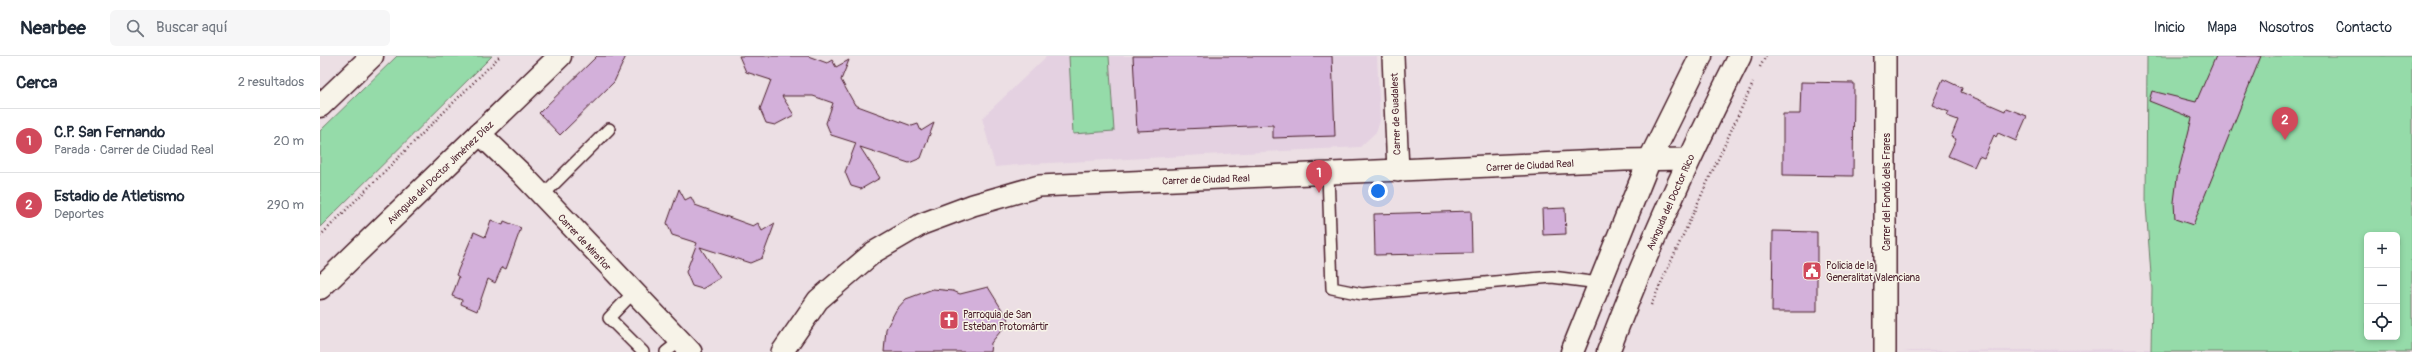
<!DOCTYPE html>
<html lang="es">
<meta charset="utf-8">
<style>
body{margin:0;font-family:Pangolin,sans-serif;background:#f6f6f7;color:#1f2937}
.controls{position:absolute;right:12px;bottom:12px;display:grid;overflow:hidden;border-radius:6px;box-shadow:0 2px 6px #0003}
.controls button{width:36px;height:36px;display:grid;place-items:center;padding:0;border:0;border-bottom:1px solid #e0e1e3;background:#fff;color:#1f2937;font:20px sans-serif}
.you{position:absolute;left:1058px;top:135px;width:14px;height:14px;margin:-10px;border:3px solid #fff;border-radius:50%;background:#1a73e8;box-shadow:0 0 0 6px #1a73e833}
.badge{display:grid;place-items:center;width:26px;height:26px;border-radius:50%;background:#d1495b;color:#fff;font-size:13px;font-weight:700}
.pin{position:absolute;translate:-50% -33px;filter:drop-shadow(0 1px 2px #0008)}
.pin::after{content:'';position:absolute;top:21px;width:14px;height:12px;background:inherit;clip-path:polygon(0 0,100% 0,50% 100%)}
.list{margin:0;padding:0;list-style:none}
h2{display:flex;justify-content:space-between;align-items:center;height:52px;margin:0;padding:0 16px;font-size:17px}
h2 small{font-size:13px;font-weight:400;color:#747a83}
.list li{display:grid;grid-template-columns:26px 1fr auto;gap:12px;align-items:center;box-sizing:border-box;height:64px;padding:0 16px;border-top:1px solid #e0e1e3}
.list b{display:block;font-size:15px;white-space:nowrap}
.list p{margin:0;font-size:13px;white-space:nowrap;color:#747a83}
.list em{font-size:13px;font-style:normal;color:#747a83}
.icon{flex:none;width:22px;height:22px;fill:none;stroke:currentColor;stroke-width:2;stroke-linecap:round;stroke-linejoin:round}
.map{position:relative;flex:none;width:2092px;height:296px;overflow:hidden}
header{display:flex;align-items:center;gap:24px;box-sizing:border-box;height:56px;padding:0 20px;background:#fff;border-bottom:1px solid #e0e1e3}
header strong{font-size:19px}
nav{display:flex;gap:22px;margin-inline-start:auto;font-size:14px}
.search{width:280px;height:36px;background:#f6f6f7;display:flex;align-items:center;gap:10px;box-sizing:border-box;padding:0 14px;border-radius:6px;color:#747a83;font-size:15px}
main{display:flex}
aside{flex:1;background:#fff}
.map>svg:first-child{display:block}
.built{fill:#e4d1e1}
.green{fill:#95dba9;stroke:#707d6a;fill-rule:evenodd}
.building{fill:#d3b0da;stroke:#4a1f2b}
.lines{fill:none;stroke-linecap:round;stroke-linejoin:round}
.service-casing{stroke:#4a1f2b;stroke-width:14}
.minor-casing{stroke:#4a1f2b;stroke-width:24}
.tertiary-casing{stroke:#4a1f2b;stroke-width:25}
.primary-casing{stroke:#4a1f2b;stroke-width:25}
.path{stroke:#4a1f2b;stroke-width:2.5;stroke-dasharray:1 3;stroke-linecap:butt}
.service{stroke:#f7f3e8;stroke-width:11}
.minor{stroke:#f7f3e8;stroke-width:21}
.tertiary{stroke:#f7f3e8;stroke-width:22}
.primary{stroke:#f7f3e8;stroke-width:22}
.labels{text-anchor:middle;stroke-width:3;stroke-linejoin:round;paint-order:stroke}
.street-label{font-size:10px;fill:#4a1f2b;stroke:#f7f3e8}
.poi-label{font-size:10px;fill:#4a1f2b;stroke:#f7f3e8;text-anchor:start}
</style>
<header>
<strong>Nearbee</strong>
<div class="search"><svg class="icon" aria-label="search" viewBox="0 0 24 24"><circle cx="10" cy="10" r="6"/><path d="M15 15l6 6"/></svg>Buscar aquí</div>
<nav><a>Inicio</a><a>Mapa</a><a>Nosotros</a><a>Contacto</a></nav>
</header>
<main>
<aside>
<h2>Cerca<small>2 resultados</small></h2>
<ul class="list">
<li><span class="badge">1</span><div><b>C.P. San Fernando</b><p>Parada · Carrer de Ciudad Real</p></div><em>20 m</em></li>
<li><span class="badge">2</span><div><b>Estadio de Atletismo</b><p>Deportes</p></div><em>290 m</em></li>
</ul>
</aside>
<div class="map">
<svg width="2092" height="296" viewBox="0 0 2092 296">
<rect width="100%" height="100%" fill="#ecdfe4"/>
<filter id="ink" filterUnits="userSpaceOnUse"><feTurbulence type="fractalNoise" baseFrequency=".025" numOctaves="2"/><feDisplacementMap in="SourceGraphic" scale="8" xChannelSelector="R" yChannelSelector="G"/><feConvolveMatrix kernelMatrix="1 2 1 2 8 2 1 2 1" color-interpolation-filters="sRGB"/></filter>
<g filter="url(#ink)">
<g class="built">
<polygon points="727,0 1057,0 1060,65 1056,76 1040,91 710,108 675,111 662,62"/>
<polygon points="1830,293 1830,296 1583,296 1591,295"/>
</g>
<g class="green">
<polygon points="77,0 172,0 0,171 0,75"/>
<polygon points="749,0 789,0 794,75 753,78"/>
<path d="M1827,0H2092V296H1831L1832,233L1826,149ZM2047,179H2077V281H2047Z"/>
</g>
<g class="building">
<polygon points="277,0 306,0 294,26 240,79 219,57"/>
<polygon points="419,0 488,0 507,7 512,4 516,11 529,4 521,24 535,49 592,70 598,68 601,75 614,67 601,102 589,107 540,91 560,122 541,133 531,130 525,116 536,87 511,79 506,67 513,47 493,40 462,40 474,59 455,69 446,67 440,53 451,24 426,16"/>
<polygon points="813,0 1012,0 1015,80 953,82 953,69 817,75"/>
<polygon points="1896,0 1941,0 1873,169 1855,163 1854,146 1857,122 1872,62 1829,45 1832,35 1876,46"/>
<polygon points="1623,23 1642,32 1641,36 1685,55 1686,52 1707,60 1696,85 1678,77 1676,81 1674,79 1664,102 1659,100 1654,111 1628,100 1636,83 1631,81 1638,64 1627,60 1629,56 1612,49"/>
<polygon points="1481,26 1534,27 1533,120 1463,119 1463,58 1480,58"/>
<polygon points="359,133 365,144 371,141 375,149 433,170 438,167 442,175 455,167 442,202 430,207 380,191 400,222 382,233 372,230 366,216 377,187 352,179 347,167"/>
<polygon points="1245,152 1246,178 1223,179 1222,153"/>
<polygon points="1151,155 1152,197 1055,199 1054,158"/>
<polygon points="171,164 183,169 184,165 201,172 186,213 182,211 175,227 168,223 157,255 141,248 142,244 132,240 139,221 136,219 154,176 165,181"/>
<polygon points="1453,175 1497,176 1497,256 1452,256"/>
<polygon points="668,231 689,265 671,287 670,296 564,296 566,273 576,254 586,243 613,233 633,235 640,238"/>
</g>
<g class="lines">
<defs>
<g id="service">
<polyline points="1008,118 1012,232 1042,238 1232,221 1279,227"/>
<polyline points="222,140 289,73"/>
<polyline points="313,237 289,262 323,296"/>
<polyline points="346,296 360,285"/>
</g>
<g id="minor">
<polyline points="1073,0 1078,115"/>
<polyline points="159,77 201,117 371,296"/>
<polyline points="462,296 498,244 554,196 602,168 653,149 719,130 1304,104 1369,103"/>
<polyline points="1565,296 1565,0"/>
</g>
<g id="tertiary">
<polyline points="1252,296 1329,105 1381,0"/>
<path d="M1288,296C1326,194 1371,97 1420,0"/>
</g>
<g id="primary">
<polyline points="0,50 52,0"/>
<polyline points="0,232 240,0"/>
</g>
</defs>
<use href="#service" class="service-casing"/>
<use href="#minor" class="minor-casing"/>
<use href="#tertiary" class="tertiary-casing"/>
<use href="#primary" class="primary-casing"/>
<g class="path">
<polyline points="1440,11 1446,0"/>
<polyline points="0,180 180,0"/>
<polyline points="1331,249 1433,27"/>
</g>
<use href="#service" class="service"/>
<use href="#minor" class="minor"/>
<use href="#tertiary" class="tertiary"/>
<use href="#primary" class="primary"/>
</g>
</g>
<defs>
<symbol id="civic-square" viewBox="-11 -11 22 22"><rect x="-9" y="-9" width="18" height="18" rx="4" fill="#d1495b" stroke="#f7f3e8"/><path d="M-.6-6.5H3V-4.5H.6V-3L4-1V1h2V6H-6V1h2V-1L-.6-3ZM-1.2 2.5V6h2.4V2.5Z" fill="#fff"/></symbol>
<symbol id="church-square" viewBox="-11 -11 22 22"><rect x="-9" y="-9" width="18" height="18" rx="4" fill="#d1495b" stroke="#f7f3e8"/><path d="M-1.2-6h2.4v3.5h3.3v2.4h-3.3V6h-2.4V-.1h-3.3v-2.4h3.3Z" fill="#fff"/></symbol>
</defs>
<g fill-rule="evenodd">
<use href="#civic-square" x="1481" y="204" width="22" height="22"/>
<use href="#church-square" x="618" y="253" width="22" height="22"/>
</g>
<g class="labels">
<g class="street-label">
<text transform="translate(1075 58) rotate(-92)" y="4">Carrer de Guadalest</text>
<text transform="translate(1210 109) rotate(-3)" y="4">Carrer de Ciudad Real</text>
<text transform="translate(120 116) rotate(-44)" y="4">Avinguda del Doctor Jiménez Díaz</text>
<text transform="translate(886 123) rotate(-2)" y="4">Carrer de Ciudad Real</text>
<text transform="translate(1566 136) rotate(-90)" y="4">Carrer del Fondó dels Frares</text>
<text transform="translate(1350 146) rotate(-66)" y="4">Avinguda del Doctor Rico</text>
<text transform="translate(265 186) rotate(47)" y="4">Carrer de Miraflor</text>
</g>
<g class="poi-label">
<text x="1506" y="213">Policia de la<tspan x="1506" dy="12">Generalitat Valenciana</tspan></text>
<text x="643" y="262">Parroquia de San<tspan x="643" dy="12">Esteban Protomártir</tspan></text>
</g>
</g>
</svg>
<div class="controls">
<button>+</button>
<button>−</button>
<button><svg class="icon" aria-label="locate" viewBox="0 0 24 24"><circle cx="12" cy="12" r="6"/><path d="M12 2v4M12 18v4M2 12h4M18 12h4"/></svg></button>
</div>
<div class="you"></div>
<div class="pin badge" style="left:999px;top:137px">1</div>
<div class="pin badge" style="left:1965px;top:84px">2</div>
</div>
</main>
